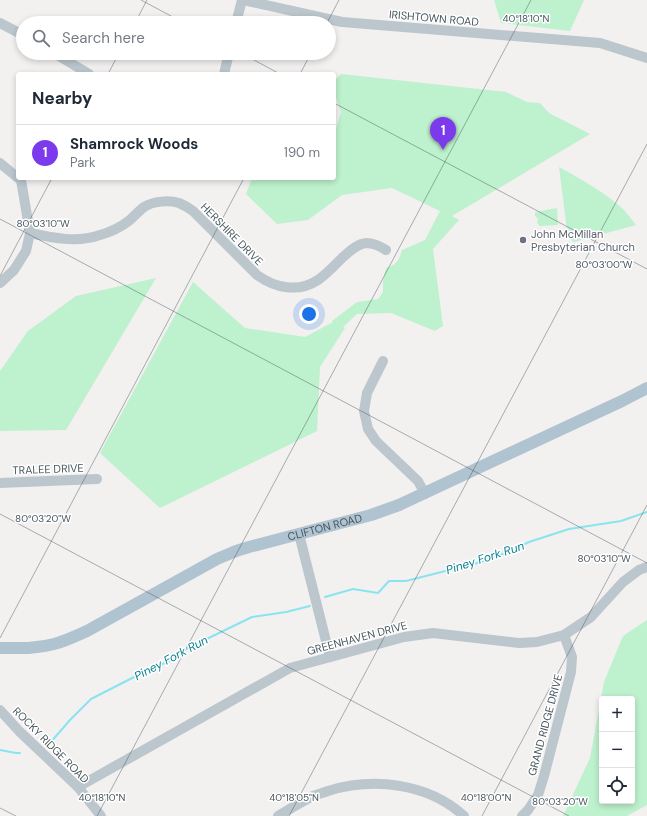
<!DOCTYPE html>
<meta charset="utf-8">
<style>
body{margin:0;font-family:"DM Sans",sans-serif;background:#f6f6f7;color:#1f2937}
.controls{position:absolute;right:12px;bottom:12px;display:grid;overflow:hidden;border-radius:4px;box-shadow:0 2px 6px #0003}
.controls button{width:36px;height:36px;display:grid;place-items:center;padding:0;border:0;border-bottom:1px solid #e0e1e3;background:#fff;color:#1f2937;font:20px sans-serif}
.you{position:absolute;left:309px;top:314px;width:14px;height:14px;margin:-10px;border:3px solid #fff;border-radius:50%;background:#1a73e8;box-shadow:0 0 0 6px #1a73e833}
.badge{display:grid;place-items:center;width:26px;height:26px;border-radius:50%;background:#7c3aed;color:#fff;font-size:13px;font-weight:700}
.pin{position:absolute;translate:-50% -33px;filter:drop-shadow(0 1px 2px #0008)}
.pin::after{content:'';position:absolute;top:21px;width:14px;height:12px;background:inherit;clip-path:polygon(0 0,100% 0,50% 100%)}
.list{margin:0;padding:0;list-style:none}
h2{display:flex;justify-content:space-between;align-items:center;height:52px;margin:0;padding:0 16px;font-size:17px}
h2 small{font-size:13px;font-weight:400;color:#747a83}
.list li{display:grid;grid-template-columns:26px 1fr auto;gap:12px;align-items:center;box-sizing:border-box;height:56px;padding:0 16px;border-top:1px solid #e0e1e3}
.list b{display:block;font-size:15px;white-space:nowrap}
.list p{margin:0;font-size:13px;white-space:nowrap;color:#747a83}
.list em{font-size:13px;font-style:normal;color:#747a83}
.icon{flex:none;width:22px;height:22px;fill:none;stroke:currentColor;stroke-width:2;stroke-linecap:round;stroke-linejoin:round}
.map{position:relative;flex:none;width:647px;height:816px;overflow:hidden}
.search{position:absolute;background:#fff;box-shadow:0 2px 6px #0003;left:16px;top:16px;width:320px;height:44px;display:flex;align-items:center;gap:10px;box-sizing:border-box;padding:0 14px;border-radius:22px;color:#747a83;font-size:15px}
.panel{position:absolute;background:#fff;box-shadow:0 2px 6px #0003;left:16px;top:72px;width:320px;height:108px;border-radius:4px}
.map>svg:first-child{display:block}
.green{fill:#bef1cd;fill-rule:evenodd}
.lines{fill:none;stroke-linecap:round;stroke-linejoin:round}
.stream{stroke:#8ae4ef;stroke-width:2}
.minor{stroke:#bbc6cd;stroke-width:10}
.major{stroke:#afc3d0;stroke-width:12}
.ticks{fill:none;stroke:#47565e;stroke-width:1;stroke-opacity:0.45}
.worship-dot{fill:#6b7280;stroke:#fff;stroke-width:1.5}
.labels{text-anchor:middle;stroke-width:3;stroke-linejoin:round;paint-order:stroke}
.street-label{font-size:11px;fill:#47565e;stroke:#fff}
.worship-label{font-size:11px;fill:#5b616d;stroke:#fff;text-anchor:start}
.water-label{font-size:12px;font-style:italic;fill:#0a8291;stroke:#fff}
.ticks-label{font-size:10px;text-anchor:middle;fill:#47565e;stroke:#fff;stroke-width:3;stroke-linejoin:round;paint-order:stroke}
</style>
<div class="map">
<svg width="647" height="816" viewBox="0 0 647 816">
<rect width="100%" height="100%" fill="#f3f0f0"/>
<g class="green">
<polygon points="494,0 584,0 570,31 501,23"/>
<path d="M341,74L506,92L527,102L540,103L549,113L590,134L452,216L459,220L433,249L443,326L435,331L391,313L357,314L343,327L345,328L320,367L317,431L160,508L100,453L193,282L245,328L305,337L333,322L332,321L357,302L378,299L383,292V281L386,268C397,265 399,260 402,250L425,240L440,211L392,188L342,195L308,220L277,224L246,194L252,178H334V135L341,112L334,92V81Z"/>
<path d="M559,167C582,180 605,192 624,210C628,215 632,220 636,225L574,242L568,238Z"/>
<polygon points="557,208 558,225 540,226 537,223 538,219 535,216 535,212"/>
<polygon points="156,278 66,430 0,431 0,371 28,331 76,296"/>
<path d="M647,620V805L627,816H563L590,758L604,682L623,636ZM602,699H632V801H602Z"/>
</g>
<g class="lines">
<g class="stream">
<polyline points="325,597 353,589 378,593 389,581 406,581 481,562 505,553 529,542 569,529 621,521 647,512"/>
<polyline points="50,743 70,720 91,699 142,673 174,659 186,649 252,617 286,612 310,606"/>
<polyline points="0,750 16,753 20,753"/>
</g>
<g class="minor">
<polyline points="243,0 342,22 600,43 647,58"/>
<polyline points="0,23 23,35"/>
<polyline points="236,23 242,0"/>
<polyline points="54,53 89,74"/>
<polyline points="224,74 229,53"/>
<polyline points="0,163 18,178"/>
<path d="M30,233C53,238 77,243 100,235C111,232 121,227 130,220C134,216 139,211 144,207C153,201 169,200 179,203C184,205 189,208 193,211L257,275C275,288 298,293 318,280C327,274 335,265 343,257C350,251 357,244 366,243C374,243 380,246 386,250"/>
<polyline points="0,283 14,270 26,251 30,233 21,180 19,178"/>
<polyline points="383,361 367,393 364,411 368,429 376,441 418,481 425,494"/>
<polyline points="0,483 97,479"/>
<polyline points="299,534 330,657"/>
<polyline points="0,710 19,731 78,787 101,816"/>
<polyline points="78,787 290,668 404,637 433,633 519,643 537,642 564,635 591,617 623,582 639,570 647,567"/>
<path d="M278,816C290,809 301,802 313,796C318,794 323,793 328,791C373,777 428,783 464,816"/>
<polyline points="522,816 528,810 538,795 544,776 571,672 572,657 564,635"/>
</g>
<path class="major" id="s1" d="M0,648C18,648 36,649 54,644C66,641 76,636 87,631L217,559L236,551L249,547L371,515L399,505L622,401L647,388"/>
</g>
<path class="ticks" d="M141,0L184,23M135,23L147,0M327,23L339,0M241,53L280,74M108,74L119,53M300,74L311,53M334,103L647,269M0,219L647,563M0,276L52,178M0,514L569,816M0,638L244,178M0,808L16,816M97,816L531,0M289,816L647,144M482,816L647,505"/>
<circle class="worship-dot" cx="523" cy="240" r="4"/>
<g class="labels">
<g class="street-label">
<text transform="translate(434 18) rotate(5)" y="4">IRISHTOWN ROAD</text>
<text transform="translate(232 234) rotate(45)" y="4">HERSHIRE DRIVE</text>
<text transform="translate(48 469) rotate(-2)" y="4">TRALEE DRIVE</text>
<text dy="4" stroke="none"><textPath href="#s1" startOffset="351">CLIFTON ROAD</textPath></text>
<text transform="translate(357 638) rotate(-15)" y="4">GREENHAVEN DRIVE</text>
<text transform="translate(545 725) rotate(-75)" y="4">GRAND RIDGE DRIVE</text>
<text transform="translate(51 745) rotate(45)" y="4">ROCKY RIDGE ROAD</text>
</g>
<g class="worship-label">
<text x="531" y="238">John McMillan<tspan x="531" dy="13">Presbyterian Church</tspan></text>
</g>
<g class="water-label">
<text transform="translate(485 558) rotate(-18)" y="4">Piney Fork Run</text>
<text transform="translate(171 658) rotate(-28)" y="4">Piney Fork Run</text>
</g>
</g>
<g class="ticks-label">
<text x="526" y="22">40°18'10"N</text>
<text x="43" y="227">80°03'10"W</text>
<text x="604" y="268">80°03'00"W</text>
<text x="43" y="522">80°03'20"W</text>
<text x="604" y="562">80°03'10"W</text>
<text x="102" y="801">40°18'10"N</text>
<text x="294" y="801">40°18'05"N</text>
<text x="486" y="801">40°18'00"N</text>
<text x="560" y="805">80°03'20"W</text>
</g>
</svg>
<div class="controls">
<button>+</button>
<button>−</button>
<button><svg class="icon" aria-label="locate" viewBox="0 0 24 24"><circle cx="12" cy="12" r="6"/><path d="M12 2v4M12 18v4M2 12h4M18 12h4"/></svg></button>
</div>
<div class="you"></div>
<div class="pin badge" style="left:443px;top:150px">1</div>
<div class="search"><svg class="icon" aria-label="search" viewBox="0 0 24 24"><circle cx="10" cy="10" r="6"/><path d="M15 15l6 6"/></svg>Search here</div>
<section class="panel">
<h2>Nearby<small></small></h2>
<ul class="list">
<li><span class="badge">1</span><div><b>Shamrock Woods</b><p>Park</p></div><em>190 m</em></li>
</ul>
</section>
</div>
